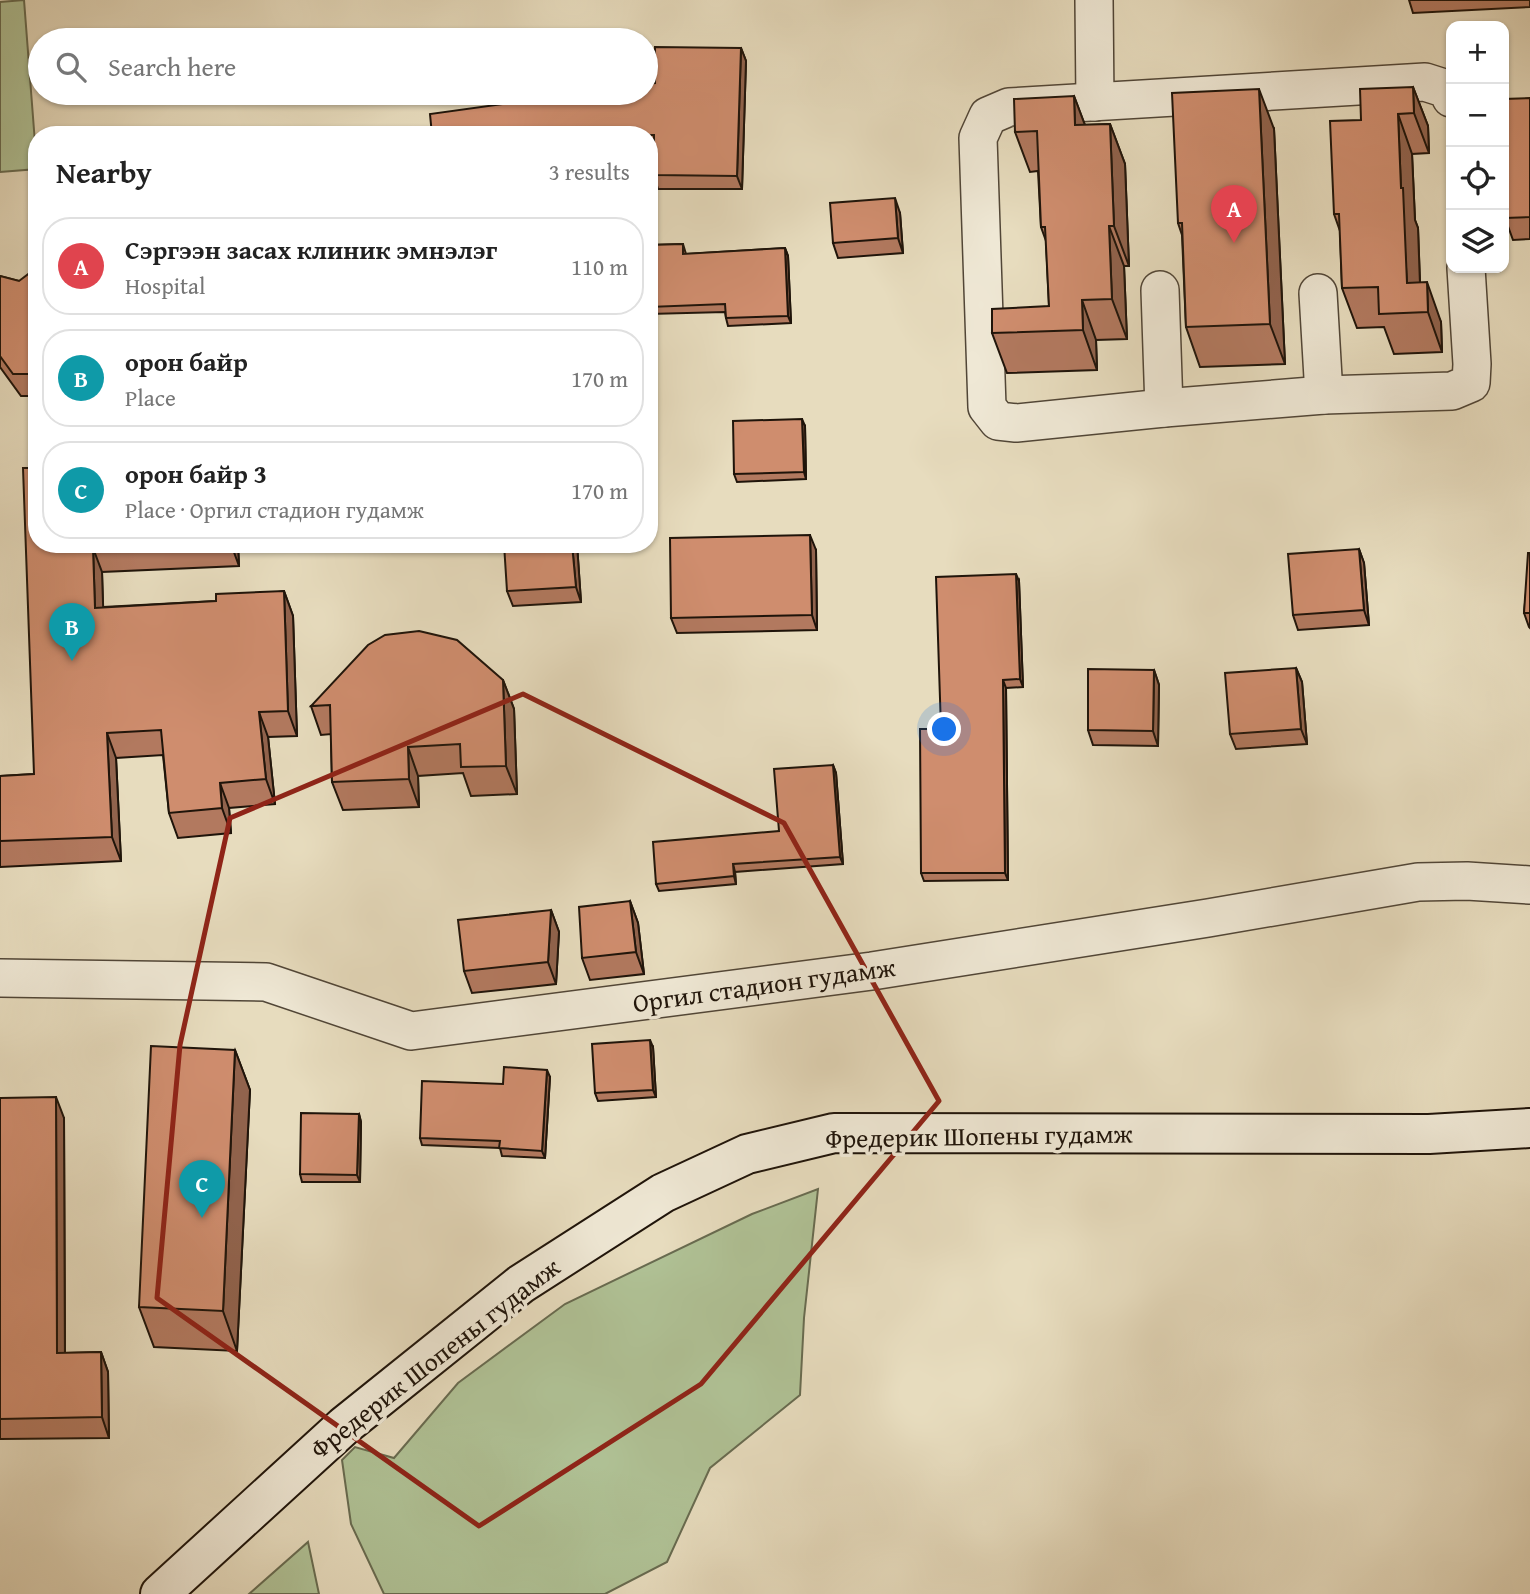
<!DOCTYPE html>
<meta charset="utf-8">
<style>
body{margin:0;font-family:"Gentium Book Plus",serif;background:#f2f2f2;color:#222}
.controls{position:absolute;right:21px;top:21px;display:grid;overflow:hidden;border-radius:14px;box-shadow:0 2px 5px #0004}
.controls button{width:63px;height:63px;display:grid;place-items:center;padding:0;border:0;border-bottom:2px solid #e0e0e0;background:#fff;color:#222;font:35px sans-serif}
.you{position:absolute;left:945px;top:730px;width:24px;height:24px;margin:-18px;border:5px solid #fff;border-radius:50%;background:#1a73e8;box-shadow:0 0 0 10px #1a73e833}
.badge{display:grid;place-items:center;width:46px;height:46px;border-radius:50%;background:#8f2418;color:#fff;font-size:23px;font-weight:700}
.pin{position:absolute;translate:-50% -58px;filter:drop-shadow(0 2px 4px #0008)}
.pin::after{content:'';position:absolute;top:37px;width:24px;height:21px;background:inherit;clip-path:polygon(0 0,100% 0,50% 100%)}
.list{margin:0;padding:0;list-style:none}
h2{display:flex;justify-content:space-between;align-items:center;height:91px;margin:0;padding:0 28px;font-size:30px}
h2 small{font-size:23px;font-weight:400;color:#767676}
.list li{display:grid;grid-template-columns:46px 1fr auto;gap:21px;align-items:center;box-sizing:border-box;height:98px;margin:0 14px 14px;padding:0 14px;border:2px solid #e0e0e0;border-radius:28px}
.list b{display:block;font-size:26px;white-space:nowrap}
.list p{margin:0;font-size:23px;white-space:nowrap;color:#767676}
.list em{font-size:23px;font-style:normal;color:#767676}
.icon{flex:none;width:38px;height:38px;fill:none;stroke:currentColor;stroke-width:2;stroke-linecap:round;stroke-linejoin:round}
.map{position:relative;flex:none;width:1530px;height:1594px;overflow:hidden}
.search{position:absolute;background:#fff;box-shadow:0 2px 5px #0004;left:28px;top:28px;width:630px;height:77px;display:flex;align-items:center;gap:18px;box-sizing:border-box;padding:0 24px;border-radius:38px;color:#767676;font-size:26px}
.panel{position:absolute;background:#fff;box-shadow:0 2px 5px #0004;left:28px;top:126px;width:630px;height:427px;border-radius:28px}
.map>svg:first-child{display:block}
.green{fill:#b0c296;stroke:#686b50;stroke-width:2}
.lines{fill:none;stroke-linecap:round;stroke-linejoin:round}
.street-casing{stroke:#514637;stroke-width:40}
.secondary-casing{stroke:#1f140a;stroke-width:42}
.street{stroke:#efe8d5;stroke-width:37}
.secondary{stroke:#efe8d5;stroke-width:38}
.wall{fill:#b2795f;stroke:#1f140a;stroke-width:2}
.shaded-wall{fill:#91634d;stroke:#1f140a;stroke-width:2}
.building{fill:#cf8d6e;stroke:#1f140a;stroke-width:2}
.marked{fill:none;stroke:#8f2418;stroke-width:5;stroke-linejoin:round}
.labels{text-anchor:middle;stroke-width:7;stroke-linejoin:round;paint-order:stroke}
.street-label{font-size:26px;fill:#1f140a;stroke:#efe8d5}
</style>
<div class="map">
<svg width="1530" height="1594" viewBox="0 0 1530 1594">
<rect width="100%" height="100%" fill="#e7dcbe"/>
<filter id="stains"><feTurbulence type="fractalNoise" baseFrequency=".00286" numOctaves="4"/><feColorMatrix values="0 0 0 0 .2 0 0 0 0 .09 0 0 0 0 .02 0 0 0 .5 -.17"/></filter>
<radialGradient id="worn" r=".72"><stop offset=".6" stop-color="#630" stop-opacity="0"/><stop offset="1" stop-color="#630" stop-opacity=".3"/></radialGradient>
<g class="green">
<polygon points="24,0 37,169 0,172 0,2"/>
<polygon points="818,1189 804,1318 800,1395 710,1468 667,1562 605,1594 384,1594 351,1524 342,1460 355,1447 394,1458 458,1383 565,1304 752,1214"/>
<polygon points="308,1542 319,1594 249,1594"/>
</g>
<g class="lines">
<defs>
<g id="street">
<polyline points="1094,0 1095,102"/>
<polyline points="1451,98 1447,89 1425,82 1009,107 988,116 978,138 987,407 998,421 1016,423 1164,408 1324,395 1452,391 1471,383 1472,364 1466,268"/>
<polyline points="1160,290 1164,408"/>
<polyline points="1318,293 1324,395"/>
<polyline points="0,978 266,982 411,1031 872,971 1208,918 1418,882 1467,881 1530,885"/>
</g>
<polyline id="secondary" points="160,1594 344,1426 521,1284 663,1193 747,1154 834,1133 1429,1134 1530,1128"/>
</defs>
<use href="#street" class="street-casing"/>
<use href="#secondary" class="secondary-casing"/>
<use href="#street" class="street"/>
<use href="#secondary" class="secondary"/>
</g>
<g class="wall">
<polygon points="1409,0 1530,0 1530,7 1413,13"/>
<polygon points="741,48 746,61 742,189 658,189 654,175 654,149 649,150 649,135 655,83"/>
<polygon points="1413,87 1428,126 1429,153 1412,154 1415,220 1418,228 1420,282 1441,322 1442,352 1394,354 1384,327 1357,328 1342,288 1340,231 1334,214 1361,120"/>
<polygon points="1074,96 1085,125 1110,124 1125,164 1129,266 1124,266 1127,339 1096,340 1097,370 1007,373 992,333 1049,306 1046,241 1041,227 1038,171 1030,172 1015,132"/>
<polygon points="1530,98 1530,239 1513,240 1505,218"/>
<polygon points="1274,129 1285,364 1200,367 1186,327 1182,235 1178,223"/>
<polygon points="900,213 903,253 838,258 833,243"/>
<polygon points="683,244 686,254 785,248 788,256 791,323 728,326 726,318 725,312 649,314 649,245"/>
<polygon points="0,276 19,281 37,280 37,396 21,396 0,367"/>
<polygon points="805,426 806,479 737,482 734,474"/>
<polygon points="37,544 238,544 239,566 102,572 103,607 216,601 284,591 293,616 297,736 268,737 275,804 229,808 231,833 178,838 169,813 163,755 116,758 121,861 0,867 0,776 34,774"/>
<polygon points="577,544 581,602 513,606 507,591"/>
<polygon points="1359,549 1364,563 1369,625 1298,630 1293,615"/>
<polygon points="816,550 817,630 677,633 671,618"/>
<polygon points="1530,553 1530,628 1529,627 1524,613"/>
<polygon points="1019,581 1023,687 1006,688 1008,880 924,881 921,873 941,729"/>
<polygon points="1296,668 1302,682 1307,744 1236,749 1230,734"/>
<polygon points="1154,670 1159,685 1158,746 1093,745 1088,730"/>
<polygon points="503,680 514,709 517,794 471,796 463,773 418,776 419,807 343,810 332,782 331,734 321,735 311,706"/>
<polygon points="833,765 836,773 843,864 735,872 736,884 659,891 656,884 779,831"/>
<polygon points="630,901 638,923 644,974 590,980 582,958"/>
<polygon points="551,910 559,932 556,984 472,993 464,971"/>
<polygon points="653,1047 656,1097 598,1101 595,1093"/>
<polygon points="235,1050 250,1090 237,1351 154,1347 139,1307"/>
<polygon points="550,1077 545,1158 502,1156 500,1148 422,1145 420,1138 503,1084"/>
<polygon points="0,1098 64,1118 65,1353 101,1352 108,1372 109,1438 0,1439"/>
<polygon points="359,1114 361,1122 360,1182 302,1182 300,1174"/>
</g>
<g class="shaded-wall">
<polygon points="741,48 746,61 742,189 737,176"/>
<polygon points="1413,87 1428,126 1429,153 1414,113"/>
<polygon points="1259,89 1274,129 1285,364 1270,324"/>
<polygon points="1074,96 1089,136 1075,125"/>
<polygon points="1398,114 1412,154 1415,220 1418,228 1421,312 1407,283 1401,188"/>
<polygon points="1110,124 1125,164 1129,266 1114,226"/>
<polygon points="895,198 900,213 903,253 898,238"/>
<polygon points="1109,226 1124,266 1127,339 1112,299"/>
<polygon points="785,248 788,256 791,323 788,316"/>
<polygon points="1427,282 1441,322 1442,352 1428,312"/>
<polygon points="1082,300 1096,340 1097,370 1083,330"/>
<polygon points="802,419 805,426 806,479 804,472"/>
<polygon points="810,535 816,550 817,630 812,615"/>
<polygon points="231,544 238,544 239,566"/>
<polygon points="572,544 577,544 581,602 576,587"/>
<polygon points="93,548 102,572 104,633 95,608"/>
<polygon points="1359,549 1364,563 1369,625 1364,610"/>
<polygon points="1016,574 1019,581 1023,687 1020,679"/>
<polygon points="284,591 293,616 297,736 288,711"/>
<polygon points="1296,668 1302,682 1307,744 1301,729"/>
<polygon points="1154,670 1159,685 1158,746 1153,731"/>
<polygon points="503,680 514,709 517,794 506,766"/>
<polygon points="1003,680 1006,688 1008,880 1005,873"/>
<polygon points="259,712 268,737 275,804 266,779"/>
<polygon points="107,733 116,758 121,861 112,837"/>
<polygon points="408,747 418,776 419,807 409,779"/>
<polygon points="833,765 836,773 843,864 840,857"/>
<polygon points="220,783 229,808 231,833 222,808"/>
<polygon points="733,864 735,872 736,884 734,876"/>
<polygon points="630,901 638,923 644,974 636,952"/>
<polygon points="551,910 559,932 556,984 548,962"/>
<polygon points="650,1040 653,1047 656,1097 653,1090"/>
<polygon points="235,1050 250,1090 237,1351 223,1311"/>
<polygon points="547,1070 550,1077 545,1158 542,1151"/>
<polygon points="56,1097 64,1118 65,1373 57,1353"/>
<polygon points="359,1114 361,1122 360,1182 357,1175"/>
<polygon points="101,1352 108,1372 109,1438 102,1417"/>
</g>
<g class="building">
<polygon points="655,47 741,48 737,176 654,175 654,135 432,135 430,114 583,93 646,93 646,84 655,83"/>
<polygon points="1413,87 1414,113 1398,114 1401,188 1403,188 1407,283 1427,282 1428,312 1379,314 1378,287 1342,288 1339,214 1334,214 1330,121 1361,120 1360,89"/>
<polygon points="1259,89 1270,324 1186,327 1182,223 1178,223 1172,93"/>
<polygon points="1074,96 1075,125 1110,124 1114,226 1109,226 1112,299 1082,300 1083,330 992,333 992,309 1049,306 1045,227 1041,227 1037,131 1015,132 1014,99"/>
<polygon points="1530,98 1530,217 1505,218 1504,185 1504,99"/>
<polygon points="895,198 898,238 833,243 830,203"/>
<polygon points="683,244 683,254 785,248 788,316 726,318 725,304 649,307 649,245"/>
<polygon points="31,272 37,280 37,374 13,374 0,356 0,276 19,281"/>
<polygon points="802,419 804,472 734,474 733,421"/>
<polygon points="23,468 37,468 37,544 167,544 93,548 95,608 216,601 216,594 284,591 288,711 259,712 266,779 220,783 222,808 169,813 161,730 107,733 112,837 0,841 0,776 34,774"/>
<polygon points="810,535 812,615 671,618 670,538"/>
<polygon points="504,544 572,544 576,587 507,591"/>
<polygon points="1359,549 1364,610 1293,615 1288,554"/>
<polygon points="1528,553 1530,553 1530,613 1524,613"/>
<polygon points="1016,574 1020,679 1003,680 1005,873 921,873 920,729 941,729 936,577"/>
<polygon points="419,631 457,640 503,680 506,766 461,767 460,744 408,747 409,779 332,782 330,705 311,706 368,645 385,635"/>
<polygon points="1296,668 1301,729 1230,734 1225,673"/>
<polygon points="1088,669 1154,670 1153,731 1088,730"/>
<polygon points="833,765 840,857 733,864 734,876 656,884 653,842 779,831 774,769"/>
<polygon points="630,901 636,952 582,958 579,907"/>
<polygon points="551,910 548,962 464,971 458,920"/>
<polygon points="650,1040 653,1090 595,1093 592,1044"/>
<polygon points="151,1046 235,1050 223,1311 139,1307"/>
<polygon points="504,1067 547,1070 542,1151 499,1148 500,1141 420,1138 422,1081 503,1084"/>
<polygon points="56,1097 57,1353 101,1352 102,1417 0,1419 0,1098"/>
<polygon points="301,1113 359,1114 357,1175 300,1174"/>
</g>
<path class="marked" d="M523,694L784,823L939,1101L701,1384L479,1526L157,1298L180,1045L230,818Z"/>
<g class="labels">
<g class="street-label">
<text transform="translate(764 985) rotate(-8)" y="9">Оргил стадион гудамж</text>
<text transform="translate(979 1136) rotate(-1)" y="9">Фредерик Шопены гудамж</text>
<text transform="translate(435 1358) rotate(-38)" y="9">Фредерик Шопены гудамж</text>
</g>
</g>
<rect width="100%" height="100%" filter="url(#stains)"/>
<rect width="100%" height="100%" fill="url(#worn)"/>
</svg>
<div class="controls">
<button>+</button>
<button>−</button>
<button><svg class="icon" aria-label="locate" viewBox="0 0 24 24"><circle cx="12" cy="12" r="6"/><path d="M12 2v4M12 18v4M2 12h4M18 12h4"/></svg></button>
<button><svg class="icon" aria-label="layers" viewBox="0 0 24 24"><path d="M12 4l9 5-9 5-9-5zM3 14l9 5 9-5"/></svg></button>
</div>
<div class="you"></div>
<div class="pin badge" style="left:1234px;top:243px;background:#e0444e">A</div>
<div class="pin badge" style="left:72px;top:661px;background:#0f9aa8">B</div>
<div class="pin badge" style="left:202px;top:1218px;background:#0f9aa8">C</div>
<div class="search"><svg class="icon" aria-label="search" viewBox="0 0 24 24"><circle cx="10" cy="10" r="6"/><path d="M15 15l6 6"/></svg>Search here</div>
<section class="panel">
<h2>Nearby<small>3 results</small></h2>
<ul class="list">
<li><span class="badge" style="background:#e0444e">A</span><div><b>Сэргээн засах клиник эмнэлэг</b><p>Hospital</p></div><em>110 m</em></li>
<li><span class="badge" style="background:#0f9aa8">B</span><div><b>орон байр</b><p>Place</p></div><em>170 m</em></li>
<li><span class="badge" style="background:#0f9aa8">C</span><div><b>орон байр 3</b><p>Place · Оргил стадион гудамж</p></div><em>170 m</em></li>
</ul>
</section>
</div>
